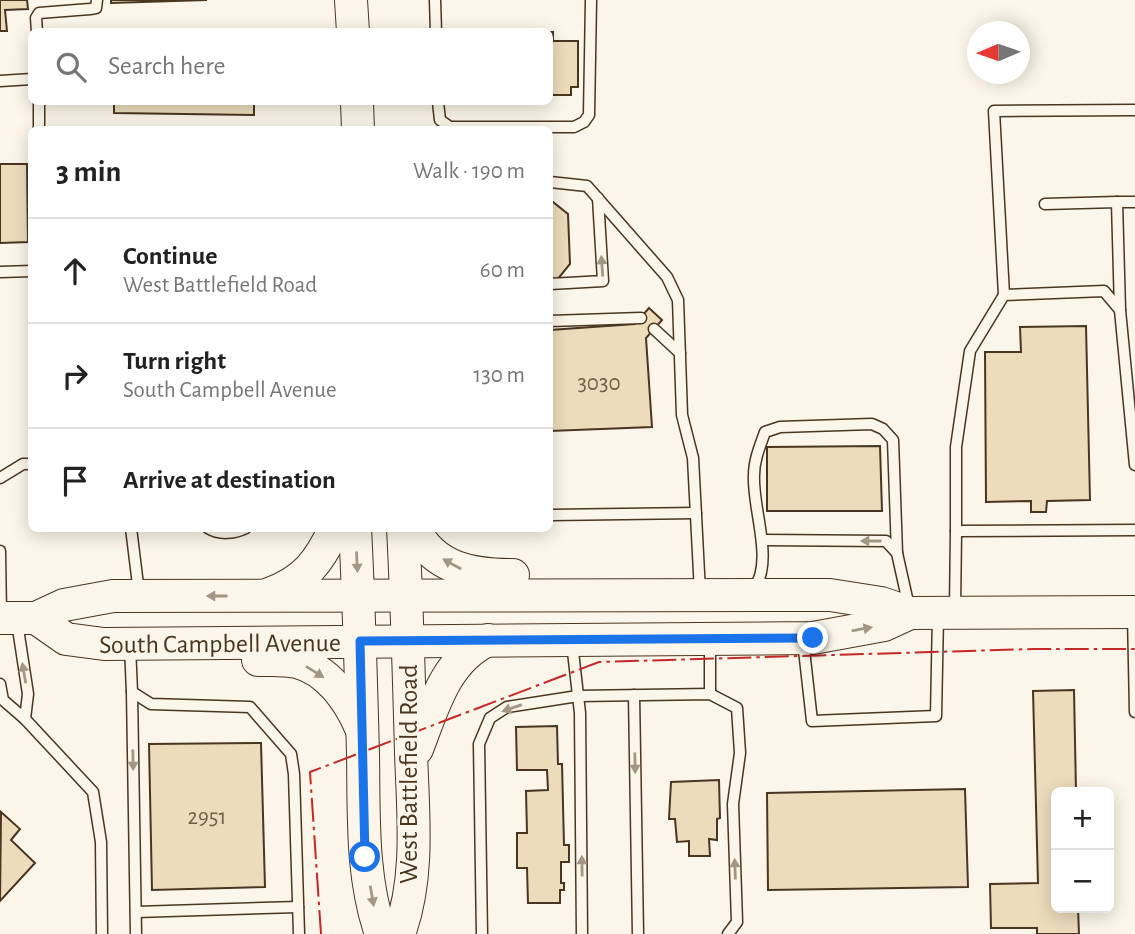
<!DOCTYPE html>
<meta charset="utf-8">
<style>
body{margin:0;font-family:"Alegreya Sans",sans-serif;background:#f6f6f6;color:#222}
.controls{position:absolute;right:21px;bottom:21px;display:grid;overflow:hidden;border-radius:10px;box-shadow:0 4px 18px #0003}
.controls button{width:63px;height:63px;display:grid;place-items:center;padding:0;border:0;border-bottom:2px solid #e0e0e0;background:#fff;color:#222;font:35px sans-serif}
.compass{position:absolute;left:967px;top:21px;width:63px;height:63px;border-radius:50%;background:#fff;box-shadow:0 4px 18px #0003;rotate:268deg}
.stop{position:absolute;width:21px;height:21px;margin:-16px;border:5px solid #1a73e8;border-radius:50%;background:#fff}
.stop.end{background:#1a73e8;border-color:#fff;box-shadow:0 2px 7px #0008}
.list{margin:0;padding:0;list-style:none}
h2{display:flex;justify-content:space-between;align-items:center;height:91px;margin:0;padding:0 28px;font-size:30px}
h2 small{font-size:23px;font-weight:400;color:#767676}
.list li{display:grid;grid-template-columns:46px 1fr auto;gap:21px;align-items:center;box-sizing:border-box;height:105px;padding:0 28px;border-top:2px solid #e0e0e0}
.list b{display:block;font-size:26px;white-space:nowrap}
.list p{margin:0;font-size:23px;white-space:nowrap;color:#767676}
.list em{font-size:23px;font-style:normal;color:#767676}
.icon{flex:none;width:38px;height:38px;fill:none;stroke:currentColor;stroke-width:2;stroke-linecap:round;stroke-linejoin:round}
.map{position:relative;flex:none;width:1135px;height:934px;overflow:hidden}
.search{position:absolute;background:#fff;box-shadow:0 4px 18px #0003;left:28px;top:28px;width:525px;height:77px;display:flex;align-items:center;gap:18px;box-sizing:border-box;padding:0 24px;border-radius:10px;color:#767676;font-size:26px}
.panel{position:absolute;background:#fff;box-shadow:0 4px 18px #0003;left:28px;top:126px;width:525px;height:406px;border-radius:10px}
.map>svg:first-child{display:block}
.building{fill:#ecdcbc;stroke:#4a3520;stroke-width:2}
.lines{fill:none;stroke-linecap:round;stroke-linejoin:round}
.lane-casing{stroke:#4a3520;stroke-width:13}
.primary-casing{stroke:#4a3520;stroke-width:34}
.lane{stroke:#fbf6e9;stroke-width:10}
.primary{stroke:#fbf6e9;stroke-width:32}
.power{stroke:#c62828;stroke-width:2;stroke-dasharray:24 5 3.5 5;stroke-linecap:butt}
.oneway{fill:#a29684}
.route{stroke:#1a73e8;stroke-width:9}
.labels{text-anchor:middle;stroke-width:5;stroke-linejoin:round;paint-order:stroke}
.number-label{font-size:23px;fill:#725f47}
.street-label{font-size:26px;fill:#4a3520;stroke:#fbf6e9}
</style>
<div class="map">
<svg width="1135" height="934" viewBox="0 0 1135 934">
<rect width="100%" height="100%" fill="#fbf6e9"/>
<g class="building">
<polygon points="0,0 27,0 28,9 5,10 7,31 0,31"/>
<polygon points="111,0 207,0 111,3"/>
<polygon points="550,32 553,32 553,41 578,41 578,87 571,87 571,95 550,95"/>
<polygon points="114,102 254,102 254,115 114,113"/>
<polygon points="0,164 27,164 28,242 0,243"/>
<polygon points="550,202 553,202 568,214 570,264 557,280 550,280"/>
<polygon points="649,308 662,320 646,338 652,427 550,431 550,330 635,324"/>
<polygon points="1086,326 1090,500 1047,501 1046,512 1031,512 1031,501 986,502 985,352 1021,352 1020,327"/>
<polygon points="880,446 882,511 767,511 767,447"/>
<polygon points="1074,690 1076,792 1056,792 1056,908 1078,908 1079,934 1037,934 1037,928 991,928 990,884 1038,883 1033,691"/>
<polygon points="557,726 558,764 562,764 564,845 569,845 569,862 561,862 561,883 564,883 564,890 560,890 560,903 528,903 527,868 517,868 517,833 527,833 526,791 548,790 547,770 517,770 516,727"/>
<polygon points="261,743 265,887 152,890 149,744"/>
<polygon points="719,780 720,818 717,819 717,840 709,839 710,856 689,856 689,841 677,842 675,819 669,819 671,782"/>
<polygon points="965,789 968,887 768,890 767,793"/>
<polygon points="1,812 20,829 11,840 35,863 0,901"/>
</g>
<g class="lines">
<defs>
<g id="lane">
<polyline points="435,0 436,32"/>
<polyline points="37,32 36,18 39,13 90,9 96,8 97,0"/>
<polyline points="0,81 32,79"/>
<polyline points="39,102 39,130"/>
<polyline points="438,102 440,120 450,127 574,127 584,122 589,115 591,0"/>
<polyline points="550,182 587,186 667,277 678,300 682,415 693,458 700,592"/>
<polyline points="1117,202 1135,202"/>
<polyline points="1045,204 1117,202 1120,310"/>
<polyline points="0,272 32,271"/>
<polyline points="550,284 603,281 598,198"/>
<polyline points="1004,295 994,111 1135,110"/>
<polyline points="550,321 641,318"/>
<polyline points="654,329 680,353"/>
<polyline points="1135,465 1120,310 1104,291 1004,295 970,351 956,447 956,531 1135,530"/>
<polyline points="0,478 23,464 32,464"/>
<polyline points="550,515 696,513"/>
<polyline points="131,528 139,593"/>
<path d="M208,528C219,535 234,534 246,528"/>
<polyline points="763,540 886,541 897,553 909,607"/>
<polyline points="0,551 1,615"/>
<path d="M753,590C775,562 752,509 754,475C754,460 760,446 765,432L780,427L872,424L883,429L893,440L897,553"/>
<polyline points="955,609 956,531"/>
<polyline points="1133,615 1135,712"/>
<polyline points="710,641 710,694"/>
<polyline points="803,641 812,721 936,716 938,615"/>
<polyline points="572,643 580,713 582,934"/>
<polyline points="130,646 132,692 151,704 250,707 291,754 294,774 299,934"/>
<polyline points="0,684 3,700 25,719 28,694 17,622"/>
<polyline points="132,692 136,934"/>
<polyline points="634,695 638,934"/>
<polyline points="25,719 93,792 101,842 102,934"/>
<polyline points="136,912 298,907"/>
<polyline points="482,934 479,744 490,718 507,707 578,696 710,694 737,708 740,753 733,804 737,922 728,934"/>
</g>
<g id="primary">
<polyline points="351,0 353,32"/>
<polyline points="357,102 358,130"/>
<path d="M355,528C359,604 361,678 363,754C364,814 361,877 381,934"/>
<path d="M414,528C433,569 473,575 513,575"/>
<path d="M269,594C305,581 319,562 335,528"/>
<polyline points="0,618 36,618 64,605 113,596 830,595 881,603 910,613 1135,612"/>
<path id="s1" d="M36,618L66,639L104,644L813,638L884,625L910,613"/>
<path d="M258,660C271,660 285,659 297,662C328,670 349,700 361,728"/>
<path d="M417,749C433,708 445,660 488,640"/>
<path d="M399,934C420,877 413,813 411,753C409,678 407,604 403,528"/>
</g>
</defs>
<use href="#lane" class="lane-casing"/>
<use href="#primary" class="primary-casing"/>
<use href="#lane" class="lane"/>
<use href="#primary" class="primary"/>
<polyline class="power" points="321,934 310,772 599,662 1034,649 1135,649"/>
</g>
<defs><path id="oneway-solid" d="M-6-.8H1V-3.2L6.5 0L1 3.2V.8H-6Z" transform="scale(1.75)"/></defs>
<g class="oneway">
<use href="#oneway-solid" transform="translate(602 266) rotate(-94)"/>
<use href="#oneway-solid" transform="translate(871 541) rotate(-180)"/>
<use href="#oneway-solid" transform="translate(357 562) rotate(87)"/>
<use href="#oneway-solid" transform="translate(452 564) rotate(-151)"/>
<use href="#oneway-solid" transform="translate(217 596) rotate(-180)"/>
<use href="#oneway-solid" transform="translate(862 629) rotate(-10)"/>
<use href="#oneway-solid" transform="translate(315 672) rotate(32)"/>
<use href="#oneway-solid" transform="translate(24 673) rotate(-100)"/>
<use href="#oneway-solid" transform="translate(512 708) rotate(161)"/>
<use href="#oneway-solid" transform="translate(133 760) rotate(89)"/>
<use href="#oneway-solid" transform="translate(635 763) rotate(89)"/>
<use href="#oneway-solid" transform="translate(582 866) rotate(-91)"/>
<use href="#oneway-solid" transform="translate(735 869) rotate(-92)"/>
<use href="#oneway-solid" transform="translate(372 896) rotate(80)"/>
</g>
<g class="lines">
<polyline class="route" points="365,857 360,641 813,638"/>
</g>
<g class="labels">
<g class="number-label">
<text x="599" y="390">3030</text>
<text x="207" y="824">2951</text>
</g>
<g class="street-label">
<text dy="9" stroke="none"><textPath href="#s1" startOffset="191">South Campbell Avenue</textPath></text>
<text transform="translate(408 774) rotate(-90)" y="9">West Battlefield Road</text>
</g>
</g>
</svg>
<div class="controls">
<button>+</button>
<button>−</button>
</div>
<svg class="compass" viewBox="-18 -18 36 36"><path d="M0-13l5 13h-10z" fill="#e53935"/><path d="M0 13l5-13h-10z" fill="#767676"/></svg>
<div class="stop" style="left:365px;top:857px"></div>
<div class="stop end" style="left:813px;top:638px"></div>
<div class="search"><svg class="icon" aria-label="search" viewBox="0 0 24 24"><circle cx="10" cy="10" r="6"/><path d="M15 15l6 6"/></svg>Search here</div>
<section class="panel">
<h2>3 min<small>Walk · 190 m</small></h2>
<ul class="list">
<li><svg class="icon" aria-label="ahead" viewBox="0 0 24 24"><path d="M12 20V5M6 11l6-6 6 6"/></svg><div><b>Continue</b><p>West Battlefield Road</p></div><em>60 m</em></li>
<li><svg class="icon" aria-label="right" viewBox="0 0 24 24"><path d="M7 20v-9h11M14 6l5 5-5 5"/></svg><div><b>Turn right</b><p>South Campbell Avenue</p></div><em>130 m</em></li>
<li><svg class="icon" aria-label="arrive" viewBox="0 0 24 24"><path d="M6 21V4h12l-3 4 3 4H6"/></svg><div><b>Arrive at destination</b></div></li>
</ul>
</section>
</div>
